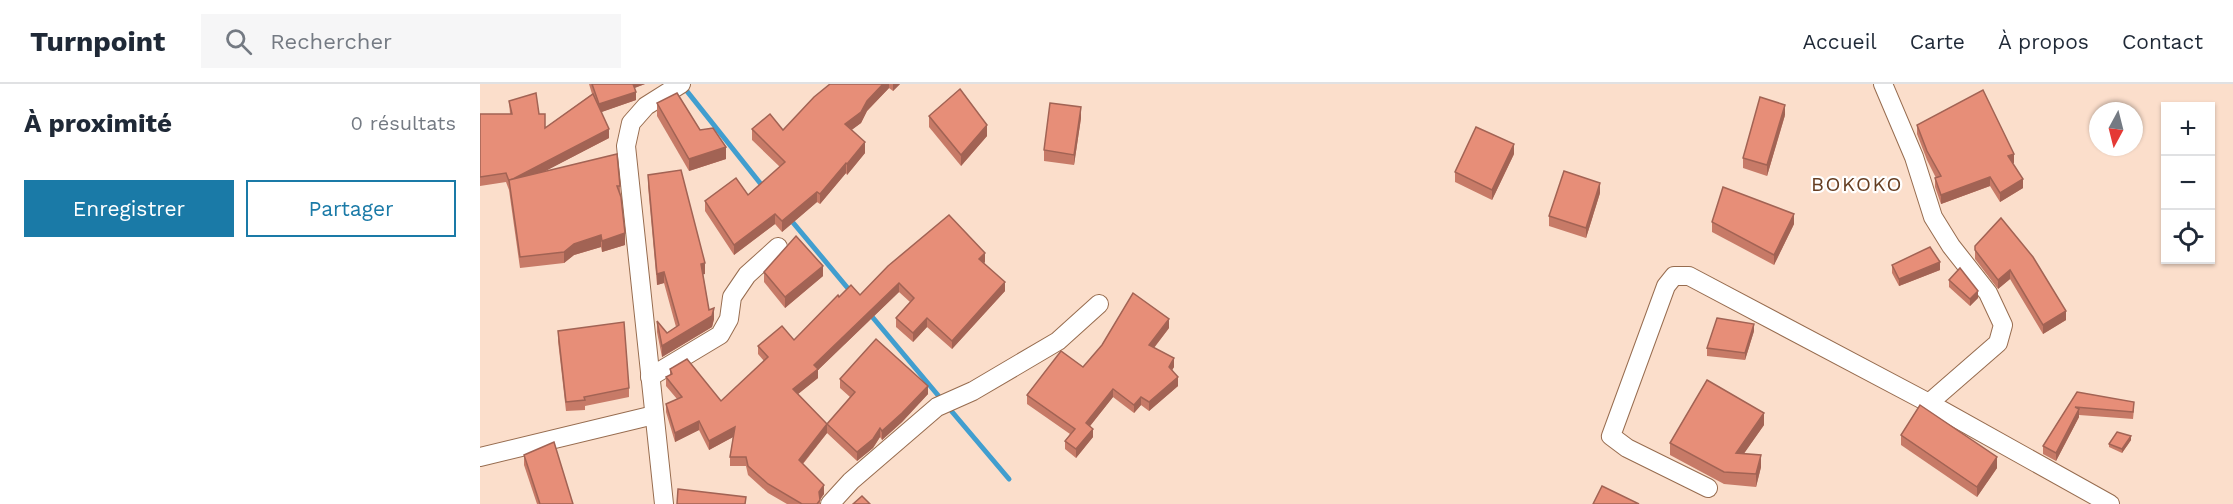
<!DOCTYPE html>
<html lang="fr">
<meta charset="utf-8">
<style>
body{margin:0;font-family:"Work Sans",sans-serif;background:#f6f6f7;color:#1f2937}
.controls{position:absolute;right:18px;top:18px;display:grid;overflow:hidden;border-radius:0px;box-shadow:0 2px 4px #0004}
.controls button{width:54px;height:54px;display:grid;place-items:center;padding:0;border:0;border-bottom:2px solid #e0e1e3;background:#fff;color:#1f2937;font:30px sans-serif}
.compass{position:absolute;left:1609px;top:18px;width:54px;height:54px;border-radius:50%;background:#fff;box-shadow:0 2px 4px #0004;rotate:187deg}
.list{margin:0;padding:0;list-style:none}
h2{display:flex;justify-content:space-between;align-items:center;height:78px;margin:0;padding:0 24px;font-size:26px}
h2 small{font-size:20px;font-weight:400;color:#747a83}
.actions{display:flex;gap:12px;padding:18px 24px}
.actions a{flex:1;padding:14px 0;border:2px solid #1a7aa7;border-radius:0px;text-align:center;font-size:21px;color:#1a7aa7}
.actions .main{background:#1a7aa7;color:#fff}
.icon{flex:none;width:33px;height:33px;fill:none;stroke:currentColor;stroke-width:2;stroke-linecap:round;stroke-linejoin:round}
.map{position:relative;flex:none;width:1753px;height:420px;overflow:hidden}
header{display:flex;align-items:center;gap:36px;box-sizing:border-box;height:84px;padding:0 30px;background:#fff;border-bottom:2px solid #e0e1e3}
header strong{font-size:28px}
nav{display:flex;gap:33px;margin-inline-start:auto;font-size:21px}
.search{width:420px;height:54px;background:#f6f6f7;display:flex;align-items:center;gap:15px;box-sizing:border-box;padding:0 21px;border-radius:0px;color:#747a83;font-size:22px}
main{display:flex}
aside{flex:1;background:#fff}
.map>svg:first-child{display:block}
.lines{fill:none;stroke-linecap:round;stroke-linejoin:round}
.stream{stroke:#419ecf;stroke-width:5}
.minor-casing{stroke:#976c4f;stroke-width:20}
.minor{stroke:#fff;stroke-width:18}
.wall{fill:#c77a67}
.shaded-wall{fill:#a26354}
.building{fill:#e78e78;stroke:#a26354;stroke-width:1.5}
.labels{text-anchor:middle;stroke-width:4.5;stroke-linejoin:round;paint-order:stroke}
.quarter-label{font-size:20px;letter-spacing:1.5px;fill:#653d21;stroke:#fff}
</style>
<header>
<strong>Turnpoint</strong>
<div class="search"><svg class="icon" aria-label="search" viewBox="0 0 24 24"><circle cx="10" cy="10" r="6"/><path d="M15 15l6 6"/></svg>Rechercher</div>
<nav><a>Accueil</a><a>Carte</a><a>À propos</a><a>Contact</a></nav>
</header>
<main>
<aside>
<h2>À proximité<small>0 résultats</small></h2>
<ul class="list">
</ul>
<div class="actions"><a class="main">Enregistrer</a><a>Partager</a></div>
</aside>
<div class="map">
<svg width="1753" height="420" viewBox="0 0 1753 420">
<rect width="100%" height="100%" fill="#fbdecb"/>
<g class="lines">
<g class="stream">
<polyline points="202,1 284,104"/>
<polyline points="310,135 371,208"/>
<polyline points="389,229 462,316"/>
<polyline points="468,323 529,395"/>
</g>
<defs>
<g id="minor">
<polyline points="1403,0 1434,73 1453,133 1471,162 1508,209 1523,241 1518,259 1449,319"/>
<polyline points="170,293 240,251 249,235 252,213 267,191 298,163"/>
<polyline points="0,373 174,331"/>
<polyline points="1228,404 1147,364 1131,352 1186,202 1194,192 1209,192 1449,319 1630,420"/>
<polyline points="184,420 146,62 151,39 166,22 201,0"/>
<polyline points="350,420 371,397 457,323 493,307 578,257 619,220"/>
</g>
</defs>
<use href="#minor" class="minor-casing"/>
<use href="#minor" class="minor"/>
</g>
<g class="wall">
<polygon points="109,0 165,0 154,4 156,16 121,28 129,54 65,87 140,102 145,161 122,168 121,163 94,171 84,179 40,184 29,106 26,98 0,102 0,30 30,30 29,17 59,30 65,44 112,10"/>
<polygon points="350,0 420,0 413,7 409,4 387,27 381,39 371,46 385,69 367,91 366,89 340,120 337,118 302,148 295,140 254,171 225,127 225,117 268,111 300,83 272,56 272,45 303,46"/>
<polygon points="177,19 220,46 246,75 209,87 177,32"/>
<polygon points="1305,31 1287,92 1263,84 1263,74"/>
<polygon points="449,32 507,52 481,82 449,43"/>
<polygon points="601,34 594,81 564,77 564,66"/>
<polygon points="1437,41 1534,79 1533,79 1543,104 1520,118 1510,102 1461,120 1455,103 1455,94 1456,94 1447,76 1437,50"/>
<polygon points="1034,70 1012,116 975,98 975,88"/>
<polygon points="168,91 225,190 223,190 229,226 234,235 232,243 182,273 177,248 177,237 187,249 196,243 184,199 177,201 168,102"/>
<polygon points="1120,109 1106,154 1069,142 1069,132"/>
<polygon points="1521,134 1586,236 1563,250 1530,195 1518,205 1495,175 1495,162"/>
<polygon points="1232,138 1314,140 1294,181 1232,148"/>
<polygon points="505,178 504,179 525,207 472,265 447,243 433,258 416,243 416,234 430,218 419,208 338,286 338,294 318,310 347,340 370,313 360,304 360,295 448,310 422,338 402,356 400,353 393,364 377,377 347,349 323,380 344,410 340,416 340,420 307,420 288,409 268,391 266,382 250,382 250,373 253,353 229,366 219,346 195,358 186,328 186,320 197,315 186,302 186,293 190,291 190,285 241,317 284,277 278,270 278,262 314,256 359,213 380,211 408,182"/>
<polygon points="1412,181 1460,186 1419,202 1412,189"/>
<polygon points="284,188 343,192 305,224 284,198"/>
<polygon points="1469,196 1498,214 1490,222 1469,203"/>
<polygon points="689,244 674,264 694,283 692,286 698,302 669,327 661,321 654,329 633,313 610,342 613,353 596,374 585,365 585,357 590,350 547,320 547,311 603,283"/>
<polygon points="78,247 149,304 149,313 105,322 105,326 86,327 78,257"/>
<polygon points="1274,247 1265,276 1227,272 1227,264"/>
<polygon points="1597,308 1654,325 1653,335 1599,331 1599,333 1576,377 1563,370 1563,362"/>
<polygon points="1284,341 1264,369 1281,383 1276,403 1244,400 1190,371 1190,359"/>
<polygon points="1421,351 1517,384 1497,413 1421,361"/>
<polygon points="1651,356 1642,369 1629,363 1629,360"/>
<polygon points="44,371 93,420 57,420 44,381"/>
</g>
<g class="shaded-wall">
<polygon points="152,0 165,0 152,5"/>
<polygon points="403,0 409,0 409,4 387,27 381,39 365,51 365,40"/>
<polygon points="413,0 420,0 413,7"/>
<polygon points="156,8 156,16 119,29 119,20"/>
<polygon points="1305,21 1305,31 1287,92 1287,81"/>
<polygon points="601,23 601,34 594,81 594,71"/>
<polygon points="507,41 507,52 481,82 481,71"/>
<polygon points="129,45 129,54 31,105 30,96"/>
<polygon points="385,58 385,69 367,91 367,80"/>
<polygon points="1034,60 1034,70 1012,116 1012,106"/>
<polygon points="246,63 246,75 209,87 209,75"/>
<polygon points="1534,70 1534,79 1528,81 1528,72"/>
<polygon points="366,79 366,89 340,120 340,110"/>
<polygon points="1510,93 1510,102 1461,120 1461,111"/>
<polygon points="1543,95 1543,104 1520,118 1520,109"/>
<polygon points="1120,99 1120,109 1106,154 1106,144"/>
<polygon points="337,108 337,118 302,148 302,137"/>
<polygon points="295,130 295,140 254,171 254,161"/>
<polygon points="1314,130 1314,140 1294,181 1294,171"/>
<polygon points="145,149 145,161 122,168 122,157"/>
<polygon points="121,151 121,163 94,171 84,179 84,168 94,160"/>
<polygon points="505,169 505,178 499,184 499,175"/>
<polygon points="1460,178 1460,186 1419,202 1419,195"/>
<polygon points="225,179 225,190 221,191 221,180"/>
<polygon points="343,182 343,192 305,224 305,213"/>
<polygon points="1530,186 1530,195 1518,205 1518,196"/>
<polygon points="184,188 184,199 177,201 177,190"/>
<polygon points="525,198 525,207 472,265 472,257"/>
<polygon points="419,199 419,208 338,286 338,294 313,314 313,305 334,281"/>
<polygon points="1498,207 1498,214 1490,222 1490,215"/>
<polygon points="234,224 234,235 232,243 182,273 182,262"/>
<polygon points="1586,227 1586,236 1563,250 1563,241"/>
<polygon points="447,234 447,243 433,258 433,249"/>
<polygon points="689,235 689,244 669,270 669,261"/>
<polygon points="1274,240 1274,247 1265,276 1265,269"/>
<polygon points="694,274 694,283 689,291 689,283"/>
<polygon points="698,293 698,302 669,327 669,318"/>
<polygon points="448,302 448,310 422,338 402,356 402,347"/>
<polygon points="633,305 633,313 606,347 606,339"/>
<polygon points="661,313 661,321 654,329 654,321"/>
<polygon points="1599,325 1599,333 1576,377 1576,369"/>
<polygon points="1284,329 1284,341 1256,381 1256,369"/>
<polygon points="219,337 219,346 195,358 195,349"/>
<polygon points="347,340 347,349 319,384 319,376"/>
<polygon points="255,343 255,352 229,366 229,357"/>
<polygon points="400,344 400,353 393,364 377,377 377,368"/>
<polygon points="613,345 613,353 596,374 596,365"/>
<polygon points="1651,352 1651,356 1642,369 1642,365"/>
<polygon points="1281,371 1281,383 1276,403 1276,390"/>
<polygon points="1517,373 1517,384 1497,413 1497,403"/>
<polygon points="344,401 344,410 339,417 339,408"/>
</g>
<g class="building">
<polygon points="112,0 153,0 156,8 119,20"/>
<polygon points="350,0 403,0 387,17 381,28 365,40 385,58 367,80 366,79 340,110 337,108 302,137 295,130 254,161 225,117 256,94 268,111 305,78 272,45 290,30 303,46 334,13"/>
<polygon points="480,5 507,41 481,71 449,32"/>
<polygon points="1503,6 1534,70 1528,72 1543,95 1520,109 1510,93 1461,111 1455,94 1461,92 1447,67 1437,41"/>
<polygon points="56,9 59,30 65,30 65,44 113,10 129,45 33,95 29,96 29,97 26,89 0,93 0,30 32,30 29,17"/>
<polygon points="197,9 220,46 233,44 246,63 209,75 177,19"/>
<polygon points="1280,13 1305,21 1287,81 1263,74"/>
<polygon points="570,19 601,23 594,71 564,66"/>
<polygon points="996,43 1034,60 1012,106 975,88"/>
<polygon points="137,70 140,102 137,102 141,113 145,149 122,157 121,151 94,160 84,168 40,173 29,96"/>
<polygon points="201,86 225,179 221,180 229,226 234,224 232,232 182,262 177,237 187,249 199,241 184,188 177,190 168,91"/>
<polygon points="1084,87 1120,99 1106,144 1069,132"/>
<polygon points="1243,103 1314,130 1294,171 1232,138"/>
<polygon points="469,131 505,169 499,175 525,198 472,257 447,234 433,249 416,234 434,214 419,199 334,281 338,285 313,305 347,340 319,376 344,401 339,408 340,416 337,420 322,420 288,400 268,382 266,373 250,373 255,343 229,357 219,337 195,349 186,320 202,313 186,293 192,290 190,285 207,275 241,317 288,273 278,262 302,242 314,256 358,211 359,213 371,201 380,211 408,182"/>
<polygon points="1521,134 1553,173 1586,227 1563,241 1530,186 1518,196 1495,166 1495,162"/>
<polygon points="316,152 343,182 305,213 284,188"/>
<polygon points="1450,163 1460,178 1419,195 1412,181"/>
<polygon points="1480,184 1498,207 1490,215 1469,196"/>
<polygon points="653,209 689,235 669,261 694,274 689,283 698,293 669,318 661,313 654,321 633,305 606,339 613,345 596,365 585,357 595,345 547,311 581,267 603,283 622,261"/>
<polygon points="1237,234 1274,240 1265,269 1227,264"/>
<polygon points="144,238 149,304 104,313 105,316 86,318 78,247"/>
<polygon points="396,255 448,302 422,329 402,347 400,344 393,355 377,368 347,340 375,308 360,295"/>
<polygon points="1227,296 1284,329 1256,369 1281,371 1276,390 1244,388 1190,359"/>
<polygon points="1597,308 1654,318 1653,328 1595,323 1599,325 1576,369 1563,362"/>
<polygon points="1440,321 1517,373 1497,403 1421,351"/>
<polygon points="1637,348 1651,352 1642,365 1629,360"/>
<polygon points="74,358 93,420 60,420 44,371"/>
<polygon points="1122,402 1159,420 1113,420"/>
<polygon points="198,405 266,413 265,420 197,420"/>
<polygon points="382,412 390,420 373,420"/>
</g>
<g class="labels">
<g class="quarter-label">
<text x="1377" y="107">BOKOKO</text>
</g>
</g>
</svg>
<div class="controls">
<button>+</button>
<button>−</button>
<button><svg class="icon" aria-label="locate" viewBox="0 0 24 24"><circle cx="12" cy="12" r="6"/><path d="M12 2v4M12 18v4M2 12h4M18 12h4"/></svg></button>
</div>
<svg class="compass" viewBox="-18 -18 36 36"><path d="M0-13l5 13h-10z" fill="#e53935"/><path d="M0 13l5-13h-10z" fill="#747a83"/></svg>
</div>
</main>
